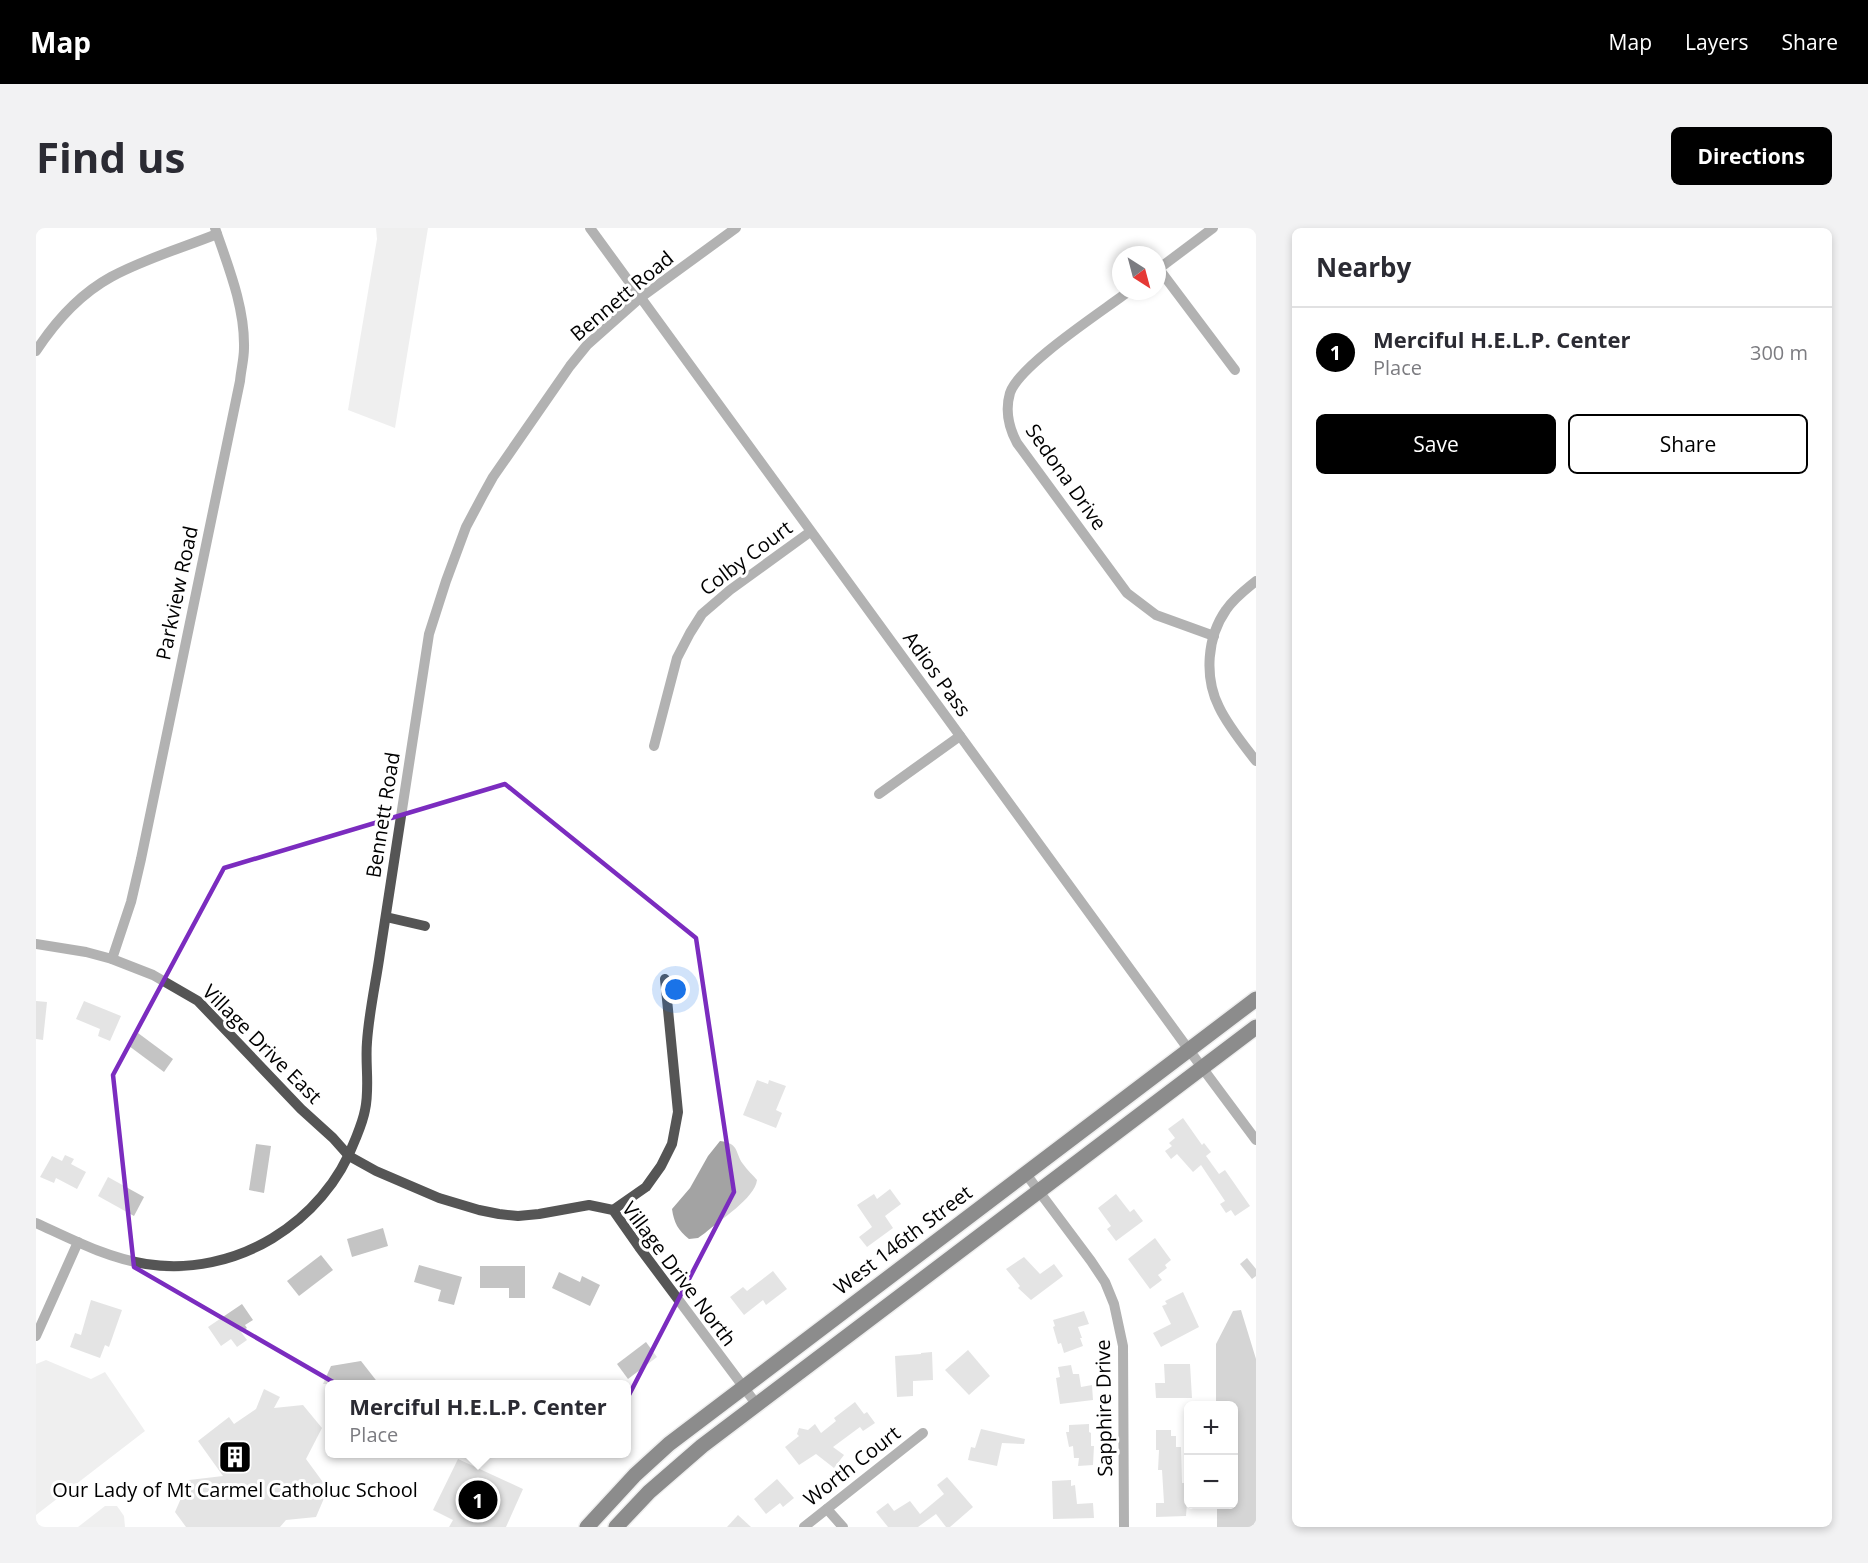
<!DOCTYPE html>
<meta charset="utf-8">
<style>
body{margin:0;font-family:"Open Sans",sans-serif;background:#f2f2f3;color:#2b2b33}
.controls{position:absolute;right:18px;bottom:18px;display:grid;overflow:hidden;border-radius:9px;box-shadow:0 3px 9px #0003}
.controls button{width:54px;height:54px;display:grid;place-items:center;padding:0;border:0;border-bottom:2px solid #e1e1e2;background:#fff;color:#2b2b33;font:30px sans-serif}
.compass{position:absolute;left:1076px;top:18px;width:54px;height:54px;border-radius:50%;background:#fff;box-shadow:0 3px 9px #0003;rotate:144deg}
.you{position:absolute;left:640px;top:762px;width:21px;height:21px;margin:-15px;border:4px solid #fff;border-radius:50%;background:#1a73e8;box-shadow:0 0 0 9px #1a73e833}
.badge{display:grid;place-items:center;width:39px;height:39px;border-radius:50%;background:#000;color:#fff;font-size:20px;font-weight:700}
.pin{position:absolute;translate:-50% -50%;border:3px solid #fff;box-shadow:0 2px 6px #0006}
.popup{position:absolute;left:289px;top:1152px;width:306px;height:78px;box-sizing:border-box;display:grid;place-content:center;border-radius:9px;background:#fff;filter:drop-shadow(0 2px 4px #0005);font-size:20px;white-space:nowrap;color:#7c7c81}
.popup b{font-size:22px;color:#2b2b33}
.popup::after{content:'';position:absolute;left:50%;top:100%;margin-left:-12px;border:12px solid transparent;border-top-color:#fff}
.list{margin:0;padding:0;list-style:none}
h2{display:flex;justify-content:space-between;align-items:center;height:78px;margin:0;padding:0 24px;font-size:26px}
h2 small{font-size:20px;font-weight:400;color:#7c7c81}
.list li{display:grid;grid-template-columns:39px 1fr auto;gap:18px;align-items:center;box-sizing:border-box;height:90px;padding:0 24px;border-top:2px solid #e1e1e2}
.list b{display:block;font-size:22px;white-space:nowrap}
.list p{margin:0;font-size:20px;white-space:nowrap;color:#7c7c81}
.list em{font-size:20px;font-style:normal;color:#7c7c81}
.actions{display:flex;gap:12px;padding:18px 24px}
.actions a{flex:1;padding:14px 0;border:2px solid #000;border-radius:9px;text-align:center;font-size:21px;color:#000}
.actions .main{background:#000;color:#fff}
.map{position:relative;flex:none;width:1220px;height:1299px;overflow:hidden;border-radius:9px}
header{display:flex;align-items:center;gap:36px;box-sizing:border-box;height:84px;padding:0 30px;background:#000;color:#fff}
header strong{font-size:28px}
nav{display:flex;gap:33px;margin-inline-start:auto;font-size:21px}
.intro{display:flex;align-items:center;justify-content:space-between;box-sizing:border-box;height:144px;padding:0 36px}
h1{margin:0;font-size:42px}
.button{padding:15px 27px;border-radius:9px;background:#000;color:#fff;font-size:21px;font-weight:700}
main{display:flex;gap:36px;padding:0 36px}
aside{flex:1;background:#fff;border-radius:9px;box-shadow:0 3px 9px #0003}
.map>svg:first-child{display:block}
.green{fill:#dcdcdc}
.water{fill:#a3a3a3}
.building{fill:#c4c4c4}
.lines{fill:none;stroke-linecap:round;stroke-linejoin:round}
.primary-casing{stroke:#dbdbdb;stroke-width:18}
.street{stroke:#555;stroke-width:10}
.primary{stroke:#000;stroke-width:15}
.marked{fill:none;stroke:#7b2cbf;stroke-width:4.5;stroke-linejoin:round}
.labels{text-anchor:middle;stroke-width:6;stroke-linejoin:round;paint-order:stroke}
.street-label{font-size:20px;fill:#000;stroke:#fff}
.poi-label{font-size:20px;fill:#000;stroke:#fff}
</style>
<header>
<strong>Map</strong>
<nav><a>Map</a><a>Layers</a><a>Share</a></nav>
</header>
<div class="intro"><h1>Find us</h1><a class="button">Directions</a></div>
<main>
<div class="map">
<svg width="1220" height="1299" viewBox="0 0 1220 1299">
<rect width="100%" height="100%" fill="#fff"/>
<g class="green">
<polygon points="340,0 392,0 359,200 312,182 341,11"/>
<polygon points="10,1132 55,1151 69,1144 109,1203 0,1287 0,1136"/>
<polygon points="69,1278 81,1278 88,1288 89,1299 42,1299"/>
</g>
<g class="water">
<path d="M684,913C704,916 698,923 707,936C711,942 717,947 721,952C719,970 684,992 669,1005L662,1010L653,1011C642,1002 638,995 636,981L654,960L672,928Z"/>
<polygon points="1211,1030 1220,1041 1220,1048 1216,1051 1204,1036"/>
<polygon points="1205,1082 1220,1131 1220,1299 1181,1299 1181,1277 1198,1276 1198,1178 1180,1177 1180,1116 1197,1083"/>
</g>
<g class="building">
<polygon points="0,773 11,774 7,812 0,811"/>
<polygon points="48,773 85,788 74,813 62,808 64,801 40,791"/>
<polygon points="102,805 137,831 128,844 93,818"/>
<polygon points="721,852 732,856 733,852 750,858 740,882 746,885 740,900 707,887"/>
<polygon points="1147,890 1166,917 1168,915 1175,924 1170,928 1183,946 1189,942 1214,978 1199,988 1195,982 1190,985 1184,976 1189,973 1165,937 1157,944 1141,926 1135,931 1129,923 1136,918 1133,915 1139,910 1132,901"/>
<polygon points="220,916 235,918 228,965 213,962"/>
<polygon points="29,927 38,931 35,936 50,944 41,961 20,950 18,955 4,949 16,928 26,933"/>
<polygon points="72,949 108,969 98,988 62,968"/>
<polygon points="854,961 865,976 849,988 857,1000 831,1019 823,1009 836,999 821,977 838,966 841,971"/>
<polygon points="1080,966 1094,984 1098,981 1107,993 1080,1013 1071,1001 1075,998 1062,980"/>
<polygon points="347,1000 352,1018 316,1029 311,1011"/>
<polygon points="1119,1010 1135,1032 1129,1037 1131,1040 1122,1047 1126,1052 1114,1061 1092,1031"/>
<polygon points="285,1027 297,1042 263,1068 251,1053"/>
<polygon points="988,1029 1004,1046 1018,1036 1027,1048 995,1072 982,1060 984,1058 970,1041"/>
<polygon points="383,1037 426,1049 418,1077 402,1073 405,1062 378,1054"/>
<polygon points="444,1038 489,1038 489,1070 473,1070 473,1060 444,1060"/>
<polygon points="737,1043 751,1061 730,1077 727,1072 708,1087 694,1069 707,1059 711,1063"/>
<polygon points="523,1044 544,1054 546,1048 564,1057 554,1078 516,1060"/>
<polygon points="1147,1064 1163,1099 1125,1119 1117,1105 1135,1096 1126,1078 1131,1076 1129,1073"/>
<polygon points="55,1072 86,1082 73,1119 69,1117 64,1130 34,1119 39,1105 45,1107"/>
<polygon points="206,1076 217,1092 209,1097 211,1100 205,1104 211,1112 201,1119 195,1111 185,1118 172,1099"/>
<polygon points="1048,1083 1053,1096 1042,1099 1046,1110 1044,1110 1047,1118 1028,1125 1025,1115 1022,1116 1017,1099 1019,1098 1017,1092"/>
<polygon points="610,1114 621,1129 592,1151 581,1136"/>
<polygon points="932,1122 954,1148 933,1167 909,1142"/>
<polygon points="896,1124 897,1152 877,1153 877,1168 861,1169 859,1128 885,1126 885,1125"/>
<polygon points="325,1133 343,1156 287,1156 295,1138"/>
<polygon points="1128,1136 1154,1136 1156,1170 1120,1170 1119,1155 1129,1155"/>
<polygon points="1035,1137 1037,1146 1043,1146 1045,1159 1056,1157 1057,1172 1024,1176 1020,1150 1024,1149 1022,1139"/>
<polygon points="228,1161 244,1169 238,1180 267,1177 286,1200 270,1231 292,1261 280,1289 250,1292 244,1299 150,1299 139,1284 153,1252 187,1248 162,1213 193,1189 198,1196 220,1181"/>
<polygon points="819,1174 828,1186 831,1184 839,1195 827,1203 824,1199 797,1219 808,1227 798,1240 780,1226 763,1237 749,1219 763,1208 761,1206 763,1200 772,1202 779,1196 785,1205 800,1193 798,1190"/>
<polygon points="1053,1196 1053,1204 1055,1205 1055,1218 1058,1218 1057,1237 1042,1238 1043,1230 1038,1230 1037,1218 1033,1219 1030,1204 1033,1204 1033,1197"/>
<polygon points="945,1201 989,1211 988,1216 966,1215 961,1238 932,1232 935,1219 939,1220"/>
<polygon points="1120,1202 1135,1202 1135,1208 1140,1208 1140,1219 1145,1219 1146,1255 1150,1255 1150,1262 1152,1262 1150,1288 1120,1289 1120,1275 1128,1275 1126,1242 1122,1242 1123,1222 1120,1222"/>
<polygon points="422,1231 487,1261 470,1299 413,1299 417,1292 397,1282"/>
<polygon points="911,1249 937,1279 914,1299 910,1299 900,1286 882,1299 852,1299 840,1284 852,1275 858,1283 874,1273 884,1286 908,1266 901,1257"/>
<polygon points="741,1251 758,1270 747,1279 744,1275 730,1286 718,1271"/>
<polygon points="1035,1252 1035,1258 1039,1257 1041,1276 1057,1275 1058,1290 1017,1291 1016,1253"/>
<polygon points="702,1287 715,1299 691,1299"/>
</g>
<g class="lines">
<defs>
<g id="primary">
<polyline points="551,1299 599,1247 633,1216 1220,771"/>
<polyline points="580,1299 613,1264 666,1218 1220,799"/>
</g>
</defs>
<use href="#primary" class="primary-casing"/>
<g class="street">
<polyline points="554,0 1153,822 1220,912"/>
<polyline points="1123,41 1199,142"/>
<polyline points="1121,42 1177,0"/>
<path d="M1093,63C1067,83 983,137 974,165C969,182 973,200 981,215L1091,365L1120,387L1178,408"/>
<path d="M0,123C19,94 44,66 75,49C108,31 146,20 181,6"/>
<path d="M1220,353C1209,362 1198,370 1190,382C1171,409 1168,449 1183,479C1192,498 1207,516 1220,533"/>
<polyline points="618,518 641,430 654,405 666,386 694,362 774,304"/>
<polyline points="843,566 924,508"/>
<polyline points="350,689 389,698"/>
<polyline points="0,716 50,724 76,731 117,747 162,773 265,881 297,910 313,928 340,943 403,970 443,982 463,986 482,988 503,986 553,977 577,982 603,1019 721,1177"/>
<path d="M76,731L95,674L105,631L204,153C205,142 208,131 208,120C209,79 192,38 179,0"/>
<polyline points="990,946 1055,1033 1069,1054 1078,1076 1087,1118 1088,1299"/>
<polyline points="577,982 610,959 625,938 636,916 642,884 629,751"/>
<path d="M0,995C35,1011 71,1030 110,1036C199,1050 288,995 319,912C323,902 327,893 329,882C334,860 329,836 331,814C333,784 340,754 344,725C361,618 377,512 393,406L410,353L430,299L447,267L457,249L534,138L551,117L604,70L700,0"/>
<polyline points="0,1108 42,1014"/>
<polyline points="791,1281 807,1299"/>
<polyline points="768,1299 887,1205"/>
</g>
<use href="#primary" class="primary"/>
</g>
<path d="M0 0H1220V1299H0ZM469,556L660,710L698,964L565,1221L368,1195L98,1039L77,847L188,640Z" fill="#fff" fill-opacity=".55" fill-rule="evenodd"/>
<path class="marked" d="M469,556L660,710L698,964L565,1221L368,1195L98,1039L77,847L188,640Z"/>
<defs>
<symbol id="building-square" viewBox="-11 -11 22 22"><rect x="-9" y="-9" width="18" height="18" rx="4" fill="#000" stroke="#fff"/><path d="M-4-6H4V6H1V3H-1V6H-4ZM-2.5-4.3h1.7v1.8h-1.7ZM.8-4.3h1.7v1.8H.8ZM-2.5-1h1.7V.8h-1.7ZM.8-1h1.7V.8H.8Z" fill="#fff"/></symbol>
</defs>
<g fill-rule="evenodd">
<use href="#building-square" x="180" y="1210" width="38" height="38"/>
</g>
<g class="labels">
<g class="street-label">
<text transform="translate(586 68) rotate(-40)" y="7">Bennett Road</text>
<text transform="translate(1030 249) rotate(55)" y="7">Sedona Drive</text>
<text transform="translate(710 330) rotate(-37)" y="7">Colby Court</text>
<text transform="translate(141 365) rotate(-78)" y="7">Parkview Road</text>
<text transform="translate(901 446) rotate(54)" y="7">Adios Pass</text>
<text transform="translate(347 587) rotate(-81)" y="7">Bennett Road</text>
<text transform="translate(226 816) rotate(45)" y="7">Village Drive East</text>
<text transform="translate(867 1012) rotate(-37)" y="7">West 146th Street</text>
<text transform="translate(643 1046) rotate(53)" y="7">Village Drive North</text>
<text transform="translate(1068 1180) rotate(-91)" y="7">Sapphire Drive</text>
<text transform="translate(816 1238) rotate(-38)" y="7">Worth Court</text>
</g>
<g class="poi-label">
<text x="199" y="1269">Our Lady of Mt Carmel Catholuc School</text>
</g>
</g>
</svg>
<div class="controls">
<button>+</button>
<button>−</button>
</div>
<svg class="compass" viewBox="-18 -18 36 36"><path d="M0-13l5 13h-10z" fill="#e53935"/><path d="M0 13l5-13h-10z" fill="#7c7c81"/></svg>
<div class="you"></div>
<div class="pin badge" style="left:442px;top:1272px">1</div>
<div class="popup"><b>Merciful H.E.L.P. Center</b>Place</div>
</div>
<aside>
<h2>Nearby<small></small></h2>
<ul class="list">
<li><span class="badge">1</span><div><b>Merciful H.E.L.P. Center</b><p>Place</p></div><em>300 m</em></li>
</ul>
<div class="actions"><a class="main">Save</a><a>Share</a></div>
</aside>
</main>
